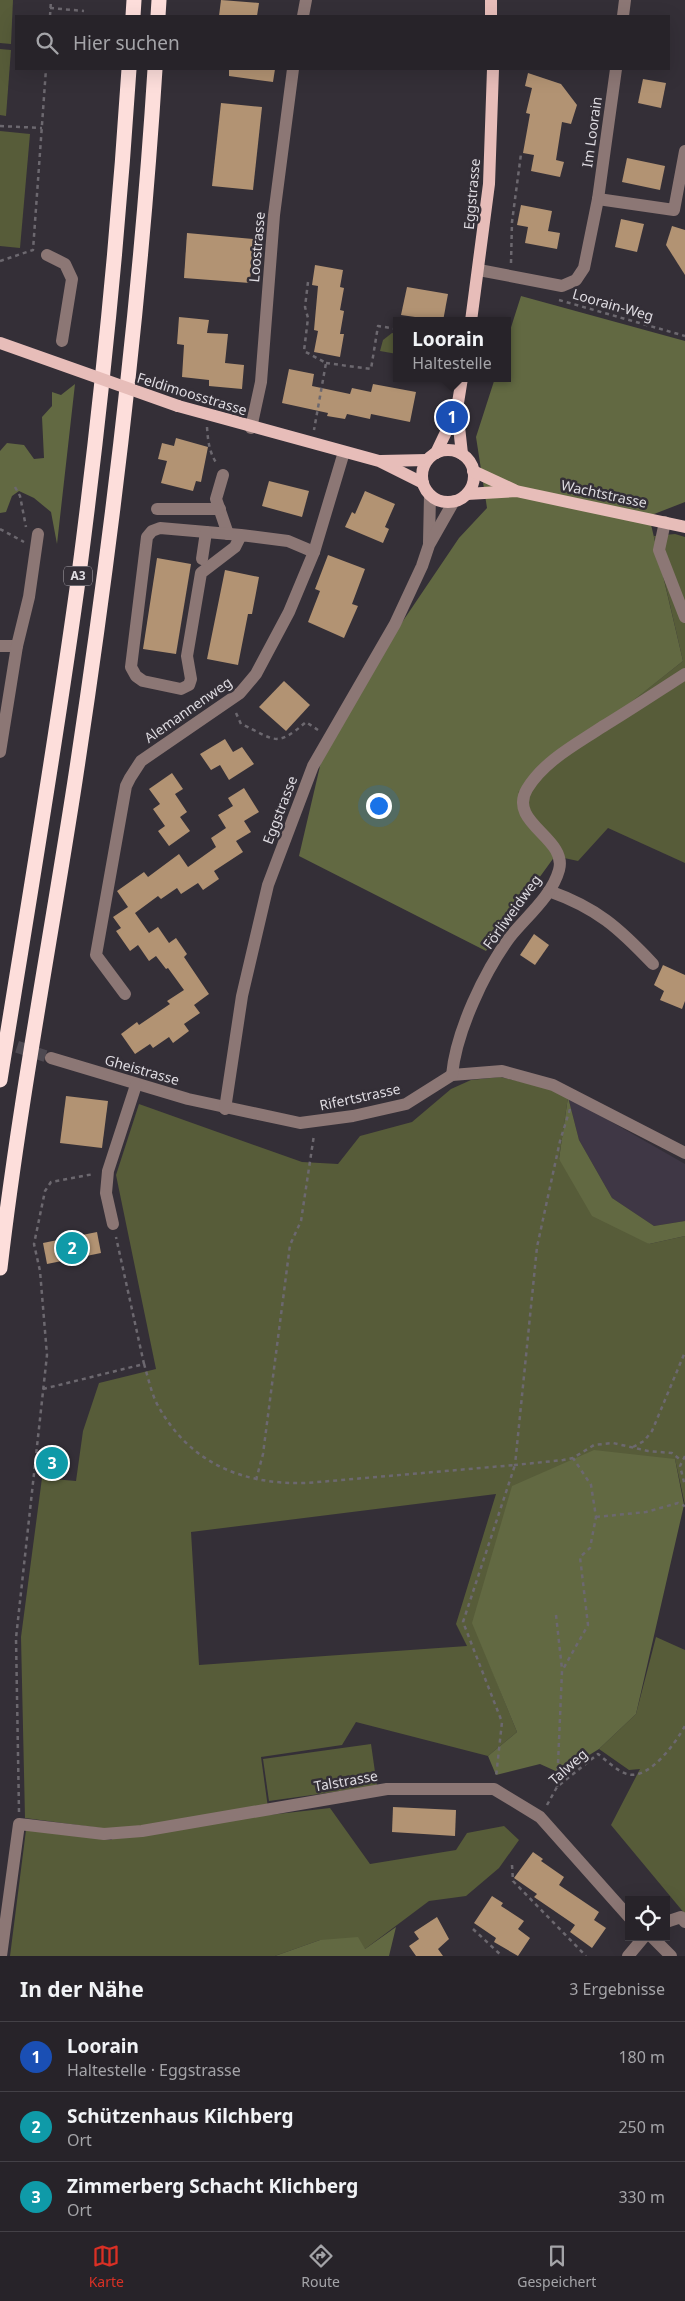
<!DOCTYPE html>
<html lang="de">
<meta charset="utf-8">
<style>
body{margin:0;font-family:"Noto Sans",sans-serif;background:#2f2b31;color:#f1f3f6}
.controls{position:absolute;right:15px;bottom:15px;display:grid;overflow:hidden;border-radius:0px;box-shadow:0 5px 20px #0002}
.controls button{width:45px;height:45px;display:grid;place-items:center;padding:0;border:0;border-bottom:1px solid #434046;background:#272329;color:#f1f3f6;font:25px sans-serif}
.you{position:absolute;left:378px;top:805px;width:18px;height:18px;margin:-12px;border:4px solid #fff;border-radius:50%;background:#1a73e8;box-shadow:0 0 0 8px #1a73e833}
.badge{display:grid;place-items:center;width:32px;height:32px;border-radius:50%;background:#d93025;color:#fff;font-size:16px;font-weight:700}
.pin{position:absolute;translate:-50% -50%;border:2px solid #fff;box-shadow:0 1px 5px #0006}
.popup{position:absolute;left:393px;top:317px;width:118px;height:65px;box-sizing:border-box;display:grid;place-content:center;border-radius:0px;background:#272329;filter:drop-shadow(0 1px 4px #0005);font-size:16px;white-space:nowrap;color:#a4a4a8}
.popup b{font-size:19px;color:#f1f3f6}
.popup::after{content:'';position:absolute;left:50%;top:100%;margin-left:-10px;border:10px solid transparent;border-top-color:#272329}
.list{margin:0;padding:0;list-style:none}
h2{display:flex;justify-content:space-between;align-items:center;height:65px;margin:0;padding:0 20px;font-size:21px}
h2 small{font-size:16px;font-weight:400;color:#a4a4a8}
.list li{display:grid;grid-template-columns:32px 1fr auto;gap:15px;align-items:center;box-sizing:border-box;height:70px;padding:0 20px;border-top:1px solid #434046}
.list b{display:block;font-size:19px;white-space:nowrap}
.list p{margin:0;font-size:16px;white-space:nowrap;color:#a4a4a8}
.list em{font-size:16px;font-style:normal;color:#a4a4a8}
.icon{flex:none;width:28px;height:28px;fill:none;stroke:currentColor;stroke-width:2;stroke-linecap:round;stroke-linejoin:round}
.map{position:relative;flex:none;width:685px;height:1956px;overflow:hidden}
.search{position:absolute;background:#272329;box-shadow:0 5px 20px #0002;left:15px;right:15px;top:15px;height:55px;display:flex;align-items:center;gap:12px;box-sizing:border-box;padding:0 18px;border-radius:0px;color:#a4a4a8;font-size:19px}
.sheet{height:275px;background:#272329}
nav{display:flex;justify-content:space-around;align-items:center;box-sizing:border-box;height:70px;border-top:1px solid #434046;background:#272329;font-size:14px;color:#a4a4a8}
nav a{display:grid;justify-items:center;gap:2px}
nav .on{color:#d93025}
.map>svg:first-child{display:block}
.built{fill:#3f3745}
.green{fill:#575c39;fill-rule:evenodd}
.forest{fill:#626942}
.building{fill:#b29373}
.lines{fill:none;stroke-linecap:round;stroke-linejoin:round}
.minor-tunnel{stroke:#4e4951;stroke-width:12;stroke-dasharray:12 6;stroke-linecap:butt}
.path{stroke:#6c686f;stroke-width:2.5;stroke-dasharray:4 4;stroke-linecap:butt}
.minor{stroke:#8c7775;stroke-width:12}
.major{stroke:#e7bdb9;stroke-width:12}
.highway{stroke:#fddedb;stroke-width:15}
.major-bridge{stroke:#e7bdb9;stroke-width:12}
.labels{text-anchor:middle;stroke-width:5;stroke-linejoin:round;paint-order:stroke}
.shield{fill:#342f37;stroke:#aca8af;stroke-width:1}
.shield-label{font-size:12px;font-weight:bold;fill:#dfdce2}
.street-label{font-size:14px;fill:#dfdce2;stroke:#342f37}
</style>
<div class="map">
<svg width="685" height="1956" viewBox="0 0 685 1956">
<rect width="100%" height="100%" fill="#342f37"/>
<polygon class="built" points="568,1097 685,1164 685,1221 654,1226 612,1198 579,1140"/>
<g class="green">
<polygon points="0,0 13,0 11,44 0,43"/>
<polygon points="0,49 11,50 6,116 0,115"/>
<polygon points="0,131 30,134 20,248 0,246"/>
<polygon points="392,333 397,334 397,354 380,351 383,340"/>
<polygon points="675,534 685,537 685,863 608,828 578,861 555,856 517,792 683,661 654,536"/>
<path d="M500,1077L549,1088L568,1097L559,1159L649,1244L685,1236V1505L675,1459L473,1623L517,1732L488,1756L356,1722L342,1745L261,1757L269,1815L330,1808L370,1864L456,1850L467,1833L504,1826L519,1840L499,1868L466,1896L429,1901L365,1949L320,1940L275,1956H10L26,1830L111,1840L128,1828H100L25,1818L21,1637L42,1478L76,1481L83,1431L99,1383L156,1369L116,1175L139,1104L302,1162L338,1164L360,1136L412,1122L451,1089L471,1080ZM496,1494L456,1624L467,1646L199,1665L191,1532Z"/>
<polygon points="656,1637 685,1650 685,1914 611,1825 640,1769 629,1770 599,1749 636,1714"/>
<polygon points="371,1744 377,1786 269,1801 263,1759"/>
</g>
<g class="forest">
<polygon points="521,296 685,341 685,502 649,516 683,661 518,792 555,856 486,951 299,856 328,732 459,538 487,508 476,437 495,378 507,378 507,340"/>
<polygon points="75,384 57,544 51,512 34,498 19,491 12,496 6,512 0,513 0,451 7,443 24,445 34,459 44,458 42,417 52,406 52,392 61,395"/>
<polygon points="568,1097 579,1140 612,1198 654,1226 685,1221 685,1236 649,1244 592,1216 559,1159"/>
<polygon points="594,1450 675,1459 684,1505 636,1714 599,1749 560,1773 540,1764 496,1775 488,1756 517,1732 472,1623 512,1486"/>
<polygon points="396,1927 389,1956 275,1956 320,1940 358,1937 365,1949"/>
</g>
<g class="building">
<polygon points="221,0 259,3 257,16 219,16"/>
<polygon points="229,69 275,69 273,82 229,76"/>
<polygon points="528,73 561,84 577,105 571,124 562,122 556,160 564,162 560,177 531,171 534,155 523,153 530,114 526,113 532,88 525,86"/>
<polygon points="643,79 666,83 661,108 638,103"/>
<polygon points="221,103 262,107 253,190 212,186"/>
<polygon points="627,158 665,166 660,190 622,182"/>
<polygon points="521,205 552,211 548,231 560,233 557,249 525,243 528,227 517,225"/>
<polygon points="621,219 644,224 637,252 615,247"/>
<polygon points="672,226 685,230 685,275 666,245"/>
<polygon points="187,233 253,239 250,283 184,278"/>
<polygon points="315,265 343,270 340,287 344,288 340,310 344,311 340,334 344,334 340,357 314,352 318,331 314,330 318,286 312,285"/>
<polygon points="407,287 448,294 443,321 401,315"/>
<polygon points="179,317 209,320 207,333 228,334 225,363 244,365 242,389 209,386 209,380 182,377 184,345 177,344"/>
<polygon points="289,369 314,374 312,386 350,394 352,388 371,392 373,384 416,392 410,422 371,414 370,419 347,414 345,419 327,416 328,413 282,403"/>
<polygon points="176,438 208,447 201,482 196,481 193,491 161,483 167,461 158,459 162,443 174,446"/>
<polygon points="269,481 309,491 302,517 262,506"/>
<polygon points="365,491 395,504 385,527 389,529 383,543 345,527 352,512 355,514"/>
<polygon points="328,555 365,569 352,604 358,606 344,638 308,622 320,591 315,589"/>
<polygon points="157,558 191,564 176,654 143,649"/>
<polygon points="225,570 259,577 252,614 248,614 238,665 207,659"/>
<polygon points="284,681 310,705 286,731 259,707"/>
<polygon points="225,739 233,752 242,747 254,764 229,780 220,765 211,770 200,754"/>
<polygon points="172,773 183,789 175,794 187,812 180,817 190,831 169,846 158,831 165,826 153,809 160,804 149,789"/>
<polygon points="244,788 259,812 244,821 251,832 236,841 243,852 214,871 219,879 203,890 198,883 181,894 177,888 161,899 158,896 135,913 149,933 158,927 169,943 176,938 187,954 184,957 209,994 194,1005 200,1013 184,1024 189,1031 173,1043 169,1037 153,1048 150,1044 135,1054 121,1034 137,1022 139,1025 170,1004 167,1001 184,990 168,968 166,969 156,956 149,961 138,945 130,951 116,931 121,928 113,917 128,907 117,891 144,872 148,877 179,854 188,867 216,847 211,838 226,828 218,815 233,806 228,798"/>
<polygon points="534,934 549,945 535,965 520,955"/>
<polygon points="663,965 685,975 685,1001 682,1009 660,1000 664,991 654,985"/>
<polygon points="66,1096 108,1101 102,1148 60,1143"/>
<polygon points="97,1232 101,1253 47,1264 43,1243"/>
<polygon points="53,1455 60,1457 58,1466 51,1471 45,1465 45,1460 48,1456"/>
<polygon points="393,1807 456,1810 455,1836 392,1832"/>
<polygon points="533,1852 543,1859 541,1861 564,1877 559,1885 599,1912 594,1920 606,1928 592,1948 570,1932 575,1925 534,1897 537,1894 514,1878"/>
<polygon points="492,1896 503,1903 501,1906 524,1921 518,1929 530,1938 518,1956 494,1942 496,1938 474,1923"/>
<polygon points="437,1917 449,1939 438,1949 443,1956 416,1956 409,1946 419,1939 414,1932"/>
</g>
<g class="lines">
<polyline class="minor-tunnel" points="0,1041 51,1058"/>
<g class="path">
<polyline points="50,8 84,11"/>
<polyline points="50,16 51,0"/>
<polyline points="0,126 42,128"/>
<polyline points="0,261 33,250 46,69"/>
<polyline points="511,263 512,222 521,154"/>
<polyline points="308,282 305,307 308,318 304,351 326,363 314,430"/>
<polyline points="559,300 685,336"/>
<polyline points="326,363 371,369 378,326 397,329"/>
<path d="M207,427C208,441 209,452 217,464"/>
<polyline points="15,487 20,496 26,527"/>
<polyline points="0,529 24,542"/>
<path d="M236,713L241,724C275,739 275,749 306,722L318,730"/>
<polyline points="570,1109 560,1141 537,1247 515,1465 563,1460 573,1458 594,1445 613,1443 648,1451 672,1453 682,1461"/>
<path d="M144,1364C148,1377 151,1392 157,1404C189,1463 242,1485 307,1483L515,1465L463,1622L502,1722L496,1777"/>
<polyline points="43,1389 144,1364 116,1237"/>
<polyline points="633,1447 644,1441 652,1431 685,1352"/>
<polyline points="685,1456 680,1466 685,1486"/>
<polyline points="256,1480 263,1454 290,1245 301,1221 314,1135"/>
<polyline points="596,1517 646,1512 678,1503 685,1506"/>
<polyline points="556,1615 562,1669"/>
<polyline points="557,1787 562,1671 588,1625 580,1557 590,1548 596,1517 591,1485 573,1458"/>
<path d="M547,1805L557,1787L598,1754C606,1760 617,1771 627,1774C649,1781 676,1742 685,1726"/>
<polyline points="19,1812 16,1638 47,1355 40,1271 34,1244 45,1191 51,1182 94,1174"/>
<polyline points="512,1865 513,1881 586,1956"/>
<polyline points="473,1929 502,1956"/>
</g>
<g class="minor">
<polyline points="303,16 306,0"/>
<polyline points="623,16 625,0"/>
<polyline points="598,199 674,210 685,151"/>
<polyline points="47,255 65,264 72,279 62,341"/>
<polyline points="479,270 562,286 576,280 584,268 598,199 616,69"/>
<polyline points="251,428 261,382 274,215 293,69"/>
<polyline points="223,475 216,499 228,534"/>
<polyline points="157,509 220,509"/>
<polyline points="665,522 659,550 685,617"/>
<polyline points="241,535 160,528 152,531 147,537 131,667 136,676 143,681 181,689 189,685 191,679 187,656 201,573 235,547 241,535 288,541 314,552"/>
<polyline points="429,543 430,495"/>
<polyline points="202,559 206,532"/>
<polyline points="0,646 17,646"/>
<polyline points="0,752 17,646 29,597 38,534"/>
<path d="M549,891C597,908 619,928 653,964"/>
<polyline points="125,994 96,955 126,786 130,778 141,761 240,693 256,674 289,612 314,552 344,452"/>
<polyline points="51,1058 188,1099 300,1123 353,1116 406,1104 452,1075 502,1071 553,1085 685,1153"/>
<path d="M452,1075C456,1032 484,972 510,937C526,917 552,896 559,870C568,838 507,823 527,789C544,761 575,745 602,727C630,710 657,692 685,674"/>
<polyline points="225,1109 242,996 268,885 313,766 395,624 422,566 429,545 454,501"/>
<polyline points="113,1224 106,1193 108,1171 136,1085"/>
<polyline points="666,1922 681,1917 685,1922"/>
<polyline points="652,1937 671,1956"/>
<polyline points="1,1956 19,1824 104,1834 142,1831 387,1789 494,1789 540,1817 629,1917"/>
<polyline points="628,1956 644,1937"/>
</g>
<g class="major">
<polyline points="491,0 491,16"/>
<polyline points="471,321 489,184 493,69"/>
<polyline points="178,406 379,461 423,483"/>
<polyline points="457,409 462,454"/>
<circle cx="448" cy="476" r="26"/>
<polyline points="436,453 457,409 462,378"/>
<polyline points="381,461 427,460"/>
<polyline points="473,471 514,490"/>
<polyline points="467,494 516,491 685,527"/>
</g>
<g class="highway">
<polyline points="133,16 134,0"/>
<polyline points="158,16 159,0"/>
<path d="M0,1080C27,911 56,743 79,574C101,406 118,238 129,69"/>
<path d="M0,1268C19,1105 50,943 75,781C111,545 140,307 155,69"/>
</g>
<polyline class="major-bridge" points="0,343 178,406"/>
</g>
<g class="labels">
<rect class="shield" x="64" y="566.5" width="28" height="19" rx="4"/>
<g class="shield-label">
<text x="78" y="580">A3</text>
</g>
<g class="street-label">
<text transform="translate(592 132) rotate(-82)" y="5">Im Loorain</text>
<text transform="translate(472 194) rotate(-85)" y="5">Eggstrasse</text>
<text transform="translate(257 247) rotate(-85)" y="5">Loostrasse</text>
<text transform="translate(613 305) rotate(16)" y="5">Loorain-Weg</text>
<text transform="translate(192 394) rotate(17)" y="5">Feldimoosstrasse</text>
<text transform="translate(604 494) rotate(12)" y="5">Wachtstrasse</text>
<text transform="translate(188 710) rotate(-35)" y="5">Alemannenweg</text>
<text transform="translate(280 810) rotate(-69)" y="5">Eggstrasse</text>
<text transform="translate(512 912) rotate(-54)" y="5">Förliweidweg</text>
<text transform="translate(142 1070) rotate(16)" y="5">Gheistrasse</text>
<text transform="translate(360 1097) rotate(-12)" y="5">Rifertstrasse</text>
<text transform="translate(568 1767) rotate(-42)" y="5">Talweg</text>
<text transform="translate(346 1781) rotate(-10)" y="5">Talstrasse</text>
</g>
</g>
</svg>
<div class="controls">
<button><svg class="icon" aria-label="locate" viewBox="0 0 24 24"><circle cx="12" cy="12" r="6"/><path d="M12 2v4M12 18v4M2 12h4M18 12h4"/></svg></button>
</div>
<div class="you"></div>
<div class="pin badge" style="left:452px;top:417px;background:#1a4fb4">1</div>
<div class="popup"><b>Loorain</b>Haltestelle</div>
<div class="pin badge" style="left:72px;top:1248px;background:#0f9aa8">2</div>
<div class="pin badge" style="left:52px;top:1463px;background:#0f9aa8">3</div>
<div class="search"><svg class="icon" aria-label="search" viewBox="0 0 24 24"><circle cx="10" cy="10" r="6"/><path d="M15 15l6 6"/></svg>Hier suchen</div>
</div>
<section class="sheet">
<h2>In der Nähe<small>3 Ergebnisse</small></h2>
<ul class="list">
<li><span class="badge" style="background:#1a4fb4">1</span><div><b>Loorain</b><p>Haltestelle · Eggstrasse</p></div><em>180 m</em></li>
<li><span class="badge" style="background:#0f9aa8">2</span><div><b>Schützenhaus Kilchberg</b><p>Ort</p></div><em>250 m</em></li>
<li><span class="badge" style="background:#0f9aa8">3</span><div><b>Zimmerberg Schacht Klichberg</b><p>Ort</p></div><em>330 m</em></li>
</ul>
</section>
<nav>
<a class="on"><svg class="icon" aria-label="map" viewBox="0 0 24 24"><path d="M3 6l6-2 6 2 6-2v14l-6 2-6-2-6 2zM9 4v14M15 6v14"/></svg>Karte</a>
<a><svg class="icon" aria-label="directions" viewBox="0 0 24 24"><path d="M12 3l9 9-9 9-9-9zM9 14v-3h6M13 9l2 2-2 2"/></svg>Route</a>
<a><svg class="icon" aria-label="saved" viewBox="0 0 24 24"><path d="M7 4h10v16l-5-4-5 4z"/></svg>Gespeichert</a>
</nav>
